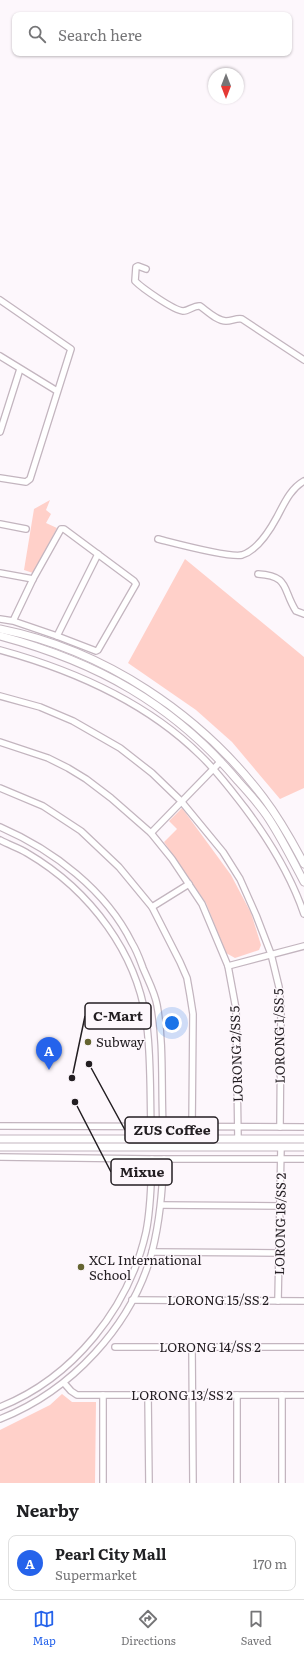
<!DOCTYPE html>
<style>
body{margin:0;font-family:Literata,serif;background:#f6f6f6;color:#202124}
.compass{position:absolute;left:208px;top:68px;width:36px;height:36px;border-radius:50%;background:#fff;box-shadow:0 1px 3px #0004;rotate:180deg}
.you{position:absolute;left:172px;top:1023px;width:14px;height:14px;margin:-10px;border:3px solid #fff;border-radius:50%;background:#1a73e8;box-shadow:0 0 0 6px #1a73e833}
.badge{display:grid;place-items:center;width:26px;height:26px;border-radius:50%;background:#2563eb;color:#fff;font-size:13px;font-weight:700}
.pin{position:absolute;translate:-50% -33px;filter:drop-shadow(0 1px 2px #0008)}
.pin::after{content:'';position:absolute;top:21px;width:14px;height:12px;background:inherit;clip-path:polygon(0 0,100% 0,50% 100%)}
.list{margin:0;padding:0;list-style:none}
h2{display:flex;justify-content:space-between;align-items:center;height:52px;margin:0;padding:0 16px;font-size:17px}
h2 small{font-size:13px;font-weight:400;color:#757577}
.list li{display:grid;grid-template-columns:26px 1fr auto;gap:12px;align-items:center;box-sizing:border-box;height:56px;margin:0 8px 8px;padding:0 8px;border:1px solid #e0e0e0;border-radius:8px}
.list b{display:block;font-size:15px;white-space:nowrap}
.list p{margin:0;font-size:13px;white-space:nowrap;color:#757577}
.list em{font-size:13px;font-style:normal;color:#757577}
.icon{flex:none;width:22px;height:22px;fill:none;stroke:currentColor;stroke-width:2;stroke-linecap:round;stroke-linejoin:round}
.map{position:relative;flex:none;width:304px;height:1483px;overflow:hidden}
.search{position:absolute;background:#fff;box-shadow:0 1px 3px #0004;left:12px;right:12px;top:12px;height:44px;display:flex;align-items:center;gap:10px;box-sizing:border-box;padding:0 14px;border-radius:8px;color:#757577;font-size:15px}
.sheet{height:116px;background:#fff}
nav{display:flex;justify-content:space-around;align-items:center;box-sizing:border-box;height:56px;border-top:1px solid #e0e0e0;background:#fff;font-size:11px;color:#757577}
nav a{display:grid;justify-items:center;gap:2px}
nav .on{color:#2563eb}
.map>svg:first-child{display:block}
.green{fill:#ffd0c9}
.lines{fill:none;stroke-linecap:round;stroke-linejoin:round}
.street-casing{stroke:#c3b5bf;stroke-width:8}
.secondary-casing{stroke:#c3b5bf;stroke-width:9}
.street{stroke:#fff;stroke-width:5.5}
.secondary{stroke:#fff;stroke-width:7}
.poi-dot{fill:#656431;stroke:#fdf7fc;stroke-width:1.5}
.labels{text-anchor:middle;stroke-width:3;stroke-linejoin:round;paint-order:stroke}
.street-label{font-size:13px;fill:#231e22;stroke:#fdf7fc}
.poi-label{font-size:13px;fill:#231e22;stroke:#fdf7fc;text-anchor:start}
.leader{fill:none;stroke:#231e22;stroke-width:1.5}
.callout-dot{fill:#231e22;stroke:#fdf7fc;stroke-width:1.5}
.callout{fill:#fdf7fc;stroke:#231e22;stroke-width:1.5}
.callout-label{font-size:14px;text-anchor:middle;font-weight:bold;fill:#231e22}
</style>
<div class="map">
<svg width="304" height="1483" viewBox="0 0 304 1483">
<rect width="100%" height="100%" fill="#fdf7fc"/>
<g class="green">
<polygon points="50,500 46,510 51,514 46,523 57,528 33,573 24,570 34,509"/>
<polygon points="185,559 304,657 304,788 280,799 232,742 196,710 128,663"/>
<polygon points="182,808 231,875 251,913 261,945 259,950 235,958 226,953 206,903 164,842 177,829 169,821"/>
<polygon points="62,1394 72,1402 96,1402 95,1483 0,1483 0,1430 50,1405"/>
</g>
<g class="lines">
<defs>
<g id="street">
<path d="M146,269L138,266L136,267L135,281C142,288 173,310 183,311C189,311 194,305 200,306C207,311 217,321 226,321C232,321 236,318 242,319L304,360"/>
<polyline points="0,300 71,349 30,479 26,482 0,478"/>
<polyline points="0,356 57,391"/>
<polyline points="0,432 20,369"/>
<polyline points="0,524 26,529"/>
<path d="M158,539C174,543 229,558 242,555C258,550 270,530 277,517C284,504 290,489 304,481"/>
<polyline points="0,573 33,579"/>
<path d="M258,574C290,576 282,589 296,611L304,614"/>
<polyline points="0,619 13,621 57,636 96,651 98,650 136,584 134,581 64,529 61,529 33,579 13,621"/>
<polyline points="57,636 98,554"/>
<path d="M0,650C73,670 145,701 200,755C217,771 231,790 245,808C269,840 291,876 304,914"/>
<polyline points="0,696 40,707 73,721 120,748 152,773 181,801 223,852 240,879 256,915 271,954 279,987 281,1008 280,1127"/>
<polyline points="0,742 48,758 68,768 86,779 111,798 151,833 172,859 202,904 228,966 236,1009 238,1139"/>
<polyline points="0,788 43,806 81,831 119,867 152,907 180,962 187,978 190,995 193,1014 192,1127"/>
<path d="M0,827C53,850 106,890 132,943C137,951 140,960 143,968C148,980 155,993 157,1005C164,1044 161,1087 163,1127"/>
<polyline points="151,833 221,761"/>
<path d="M0,840C9,845 19,848 27,853C90,890 139,954 147,1027C151,1060 150,1094 151,1127"/>
<polyline points="152,907 189,884"/>
<polyline points="228,966 304,946"/>
<polyline points="0,1126 304,1127"/>
<polyline points="0,1157 152,1159 304,1159"/>
<polyline points="161,1205 280,1206"/>
<polyline points="152,1252 279,1253"/>
<polyline points="132,1300 304,1301"/>
<polyline points="278,1301 281,1147"/>
<polyline points="115,1347 304,1347"/>
<polyline points="192,1347 193,1483"/>
<polyline points="64,1383 71,1391 77,1395 304,1395"/>
<polyline points="103,1395 103,1483"/>
<polyline points="148,1395 149,1483"/>
<path d="M0,1407C73,1378 129,1308 146,1232C151,1208 151,1183 152,1159"/>
<path d="M0,1419C71,1391 132,1326 152,1252C160,1221 162,1191 164,1159"/>
<polyline points="237,1483 237,1395"/>
<polyline points="282,1483 282,1395"/>
</g>
<g id="secondary">
<path d="M0,629C104,650 199,713 263,797C279,818 292,841 304,864"/>
<path d="M0,636C97,662 173,704 238,781C249,793 260,805 269,819C282,839 293,861 304,882"/>
<polyline points="0,1139 304,1139"/>
<polyline points="0,1147 304,1147"/>
</g>
</defs>
<use href="#street" class="street-casing"/>
<use href="#secondary" class="secondary-casing"/>
<use href="#street" class="street"/>
<use href="#secondary" class="secondary"/>
</g>
<g class="poi-dot">
<circle cx="88" cy="1042" r="4"/>
<circle cx="81" cy="1267" r="4"/>
</g>
<g class="labels">
<g class="street-label">
<text transform="translate(279 1036) rotate(-91)" y="5">LORONG 1/SS 5</text>
<text transform="translate(236 1054) rotate(-92)" y="5">LORONG 2/SS 5</text>
<text transform="translate(280 1224) rotate(-89)" y="5">LORONG 18/SS 2</text>
<text x="218" y="1305">LORONG 15/SS 2</text>
<text x="210" y="1352">LORONG 14/SS 2</text>
<text x="182" y="1400">LORONG 13/SS 2</text>
</g>
<g class="poi-label">
<text x="96" y="1047">Subway</text>
<text x="89" y="1265">XCL International<tspan x="89" dy="15">School</tspan></text>
</g>
</g>
<path class="leader" d="M72 1078L85 1016M89 1064L125 1130M75 1102L111 1172"/>
<g class="callout-dot">
<circle cx="72" cy="1078" r="4"/>
<circle cx="89" cy="1064" r="4"/>
<circle cx="75" cy="1102" r="4"/>
</g>
<g class="callout">
<rect x="85" y="1003" width="66" height="26" rx="4"/>
<rect x="125" y="1117" width="93" height="26" rx="4"/>
<rect x="111" y="1159" width="61" height="26" rx="4"/>
</g>
<g class="callout-label">
<text x="118" y="1021">C-Mart</text>
<text x="172" y="1135">ZUS Coffee</text>
<text x="142" y="1177">Mixue</text>
</g>
</svg>
<svg class="compass" viewBox="-18 -18 36 36"><path d="M0-13l5 13h-10z" fill="#e53935"/><path d="M0 13l5-13h-10z" fill="#757577"/></svg>
<div class="you"></div>
<div class="pin badge" style="left:49px;top:1070px">A</div>
<div class="search"><svg class="icon" aria-label="search" viewBox="0 0 24 24"><circle cx="10" cy="10" r="6"/><path d="M15 15l6 6"/></svg>Search here</div>
</div>
<section class="sheet">
<h2>Nearby<small></small></h2>
<ul class="list">
<li><span class="badge">A</span><div><b>Pearl City Mall</b><p>Supermarket</p></div><em>170 m</em></li>
</ul>
</section>
<nav>
<a class="on"><svg class="icon" aria-label="map" viewBox="0 0 24 24"><path d="M3 6l6-2 6 2 6-2v14l-6 2-6-2-6 2zM9 4v14M15 6v14"/></svg>Map</a>
<a><svg class="icon" aria-label="directions" viewBox="0 0 24 24"><path d="M12 3l9 9-9 9-9-9zM9 14v-3h6M13 9l2 2-2 2"/></svg>Directions</a>
<a><svg class="icon" aria-label="saved" viewBox="0 0 24 24"><path d="M7 4h10v16l-5-4-5 4z"/></svg>Saved</a>
</nav>
